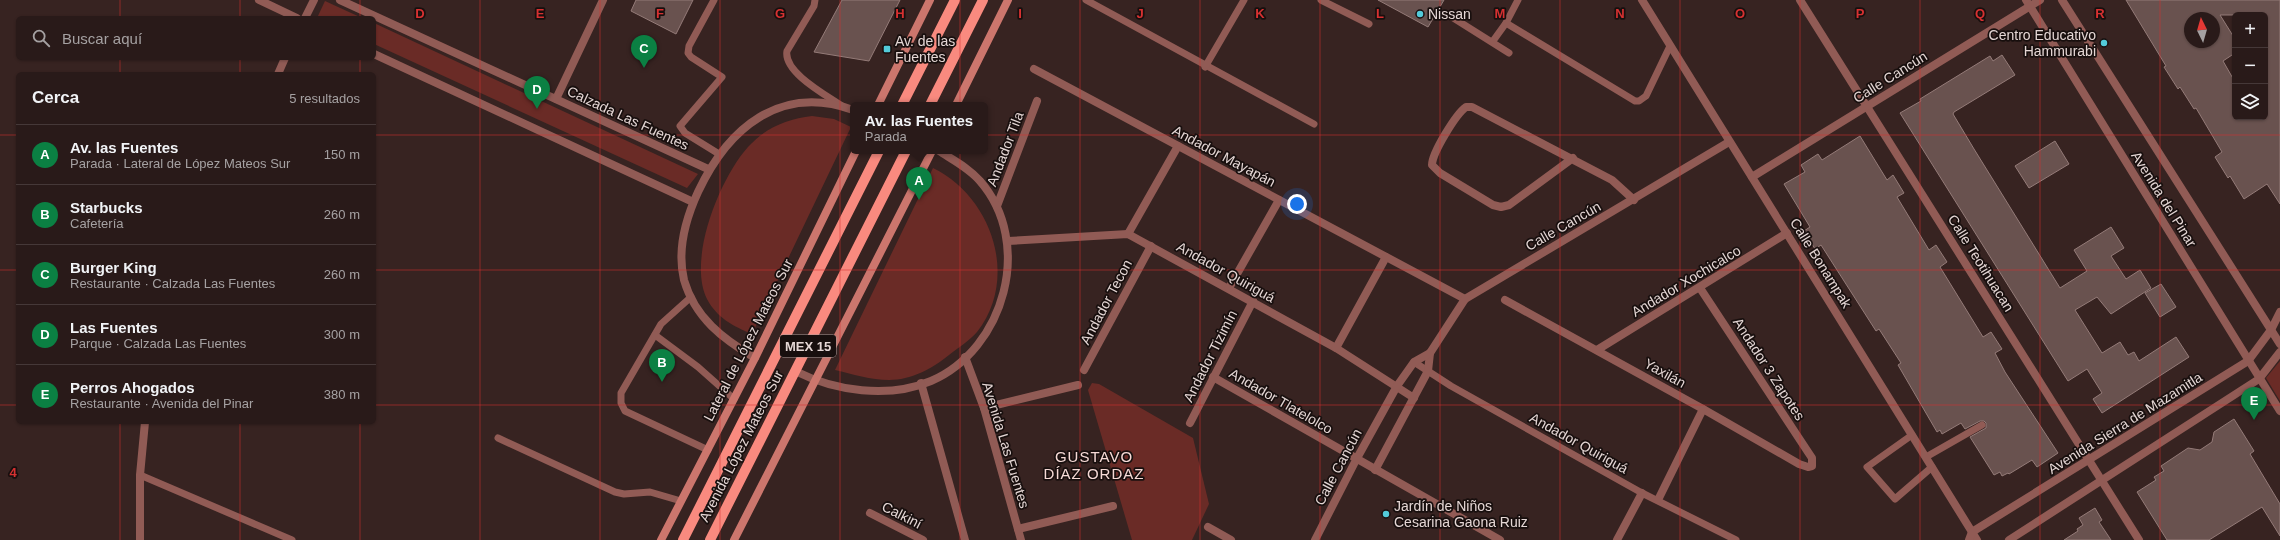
<!DOCTYPE html>
<html lang="es">
<meta charset="utf-8">
<style>
body{margin:0;font-family:Arial,sans-serif;background:#352726;color:#f1f3f6}
.controls{position:absolute;right:12px;top:12px;display:grid;overflow:hidden;border-radius:6px;box-shadow:0 1px 3px #0004}
.controls button{width:36px;height:36px;display:grid;place-items:center;padding:0;border:0;border-bottom:1px solid #453838;background:#291a19;color:#f1f3f6;font:20px sans-serif}
.compass{position:absolute;left:2184px;top:12px;width:36px;height:36px;border-radius:50%;background:#291a19;box-shadow:0 1px 3px #0004;rotate:355deg}
.you{position:absolute;left:1297px;top:204px;width:14px;height:14px;margin:-10px;border:3px solid #fff;border-radius:50%;background:#1a73e8;box-shadow:0 0 0 6px #1a73e833}
.badge{display:grid;place-items:center;width:26px;height:26px;border-radius:50%;background:#0b8043;color:#fff;font-size:13px;font-weight:700}
.pin{position:absolute;translate:-50% -33px;filter:drop-shadow(0 1px 2px #0008)}
.pin::after{content:'';position:absolute;top:21px;width:14px;height:12px;background:inherit;clip-path:polygon(0 0,100% 0,50% 100%)}
.popup{position:absolute;left:850px;top:102px;width:138px;height:52px;box-sizing:border-box;display:grid;place-content:center;border-radius:6px;background:#291a19;filter:drop-shadow(0 1px 3px #0005);font-size:13px;white-space:nowrap;color:#a5a1a2}
.popup b{font-size:15px;color:#f1f3f6}
.popup::after{content:'';position:absolute;left:50%;top:100%;margin-left:-8px;border:8px solid transparent;border-top-color:#291a19}
.list{margin:0;padding:0;list-style:none}
h2{display:flex;justify-content:space-between;align-items:center;height:52px;margin:0;padding:0 16px;font-size:17px}
h2 small{font-size:13px;font-weight:400;color:#a5a1a2}
.list li{display:grid;grid-template-columns:26px 1fr auto;gap:12px;align-items:center;box-sizing:border-box;height:60px;padding:0 16px;border-top:1px solid #453838}
.list b{display:block;font-size:15px;white-space:nowrap}
.list p{margin:0;font-size:13px;white-space:nowrap;color:#a5a1a2}
.list em{font-size:13px;font-style:normal;color:#a5a1a2}
.icon{flex:none;width:22px;height:22px;fill:none;stroke:currentColor;stroke-width:2;stroke-linecap:round;stroke-linejoin:round}
.map{position:relative;flex:none;width:2280px;height:540px;overflow:hidden}
.search{position:absolute;background:#291a19;box-shadow:0 1px 3px #0004;left:16px;top:16px;width:360px;height:44px;display:flex;align-items:center;gap:10px;box-sizing:border-box;padding:0 14px;border-radius:6px;color:#a5a1a2;font-size:15px}
.panel{position:absolute;background:#291a19;box-shadow:0 1px 3px #0004;left:16px;top:72px;width:360px;height:352px;border-radius:6px}
.map>svg:first-child{display:block}
.green{fill:#6a2b26}
.building{fill:#69524f;stroke:#947b78;fill-rule:evenodd}
.lines{fill:none;stroke-linecap:round;stroke-linejoin:round}
.service{stroke:#915b55;stroke-width:7}
.minor{stroke:#915b55;stroke-width:8}
.tertiary{stroke:#915b55;stroke-width:8}
.secondary{stroke:#cc766d;stroke-width:8}
.primary{stroke:#f98a7f;stroke-width:10}
.grid{fill:none;stroke:#d73131;stroke-width:1;stroke-opacity:0.55}
.poi-dot{fill:#53cbda;stroke:#180f0e;stroke-width:1.5}
.labels{text-anchor:middle;stroke-width:3.5;stroke-linejoin:round;paint-order:stroke}
.shield{fill:#180f0e;stroke:#a89b99;stroke-width:1}
.shield-label{font-size:13px;font-weight:bold;fill:#e5d7d5}
.poi-label{font-size:14px;fill:#e5d7d5;stroke:#180f0e;text-anchor:start}
.street-label{font-size:14px;fill:#e5d7d5;stroke:#180f0e}
.neighbourhood-label{font-size:15px;letter-spacing:1px;fill:#f6dad6;stroke:#180f0e}
.grid-label{font-size:13px;text-anchor:middle;font-weight:bold;fill:#d73131;stroke:#180f0e;stroke-width:3.5;stroke-linejoin:round;paint-order:stroke}
</style>
<div class="map">
<svg width="2280" height="540" viewBox="0 0 2280 540">
<rect width="100%" height="100%" fill="#372321"/>
<g class="green">
<polygon points="325,1 362,18 317,18"/>
<polygon points="374,23 698,174 687,188 374,44"/>
<path d="M812,116L834,119L851,127L752,334C733,326 717,318 707,299C687,259 720,178 748,147C765,128 787,119 812,116Z"/>
<path d="M933,168C991,196 1020,277 977,332C970,340 958,348 949,355C932,369 911,380 889,380C871,380 852,374 835,370Z"/>
<polygon points="2280,361 2280,401 2266,378"/>
<polygon points="1092,383 1099,384 1193,438 1209,504 1192,540 1132,540 1088,390"/>
</g>
<g class="building">
<polygon points="636,0 693,0 676,34 631,11"/>
<polygon points="842,0 900,0 869,61 814,52"/>
<polygon points="1378,0 1444,0 1428,27"/>
<path d="M2126,0H2280V204L2267,184L2244,199L2230,176L2228,178L2215,157L2222,152L2196,108L2194,109L2180,87L2178,89L2164,67L2166,66ZM2220,15H2265V117H2235V82L2223,61L2235,53V39ZM2190,18H2214V42H2190Z"/>
<polygon points="2002,55 2015,75 1954,112 1953,114 1974,149 2060,288 2087,271 2074,250 2111,227 2124,248 2111,256 2126,279 2140,270 2151,288 2111,314 2097,297 2075,310 2102,353 2120,342 2128,355 2134,352 2139,361 2176,337 2189,357 2102,413 2093,399 2102,393 2087,369 2068,381 1900,113 1921,101 1920,99 1990,56 1993,61"/>
<polygon points="1860,136 1887,180 1893,175 1904,193 1897,197 1929,250 1936,245 1947,262 1940,267 1983,337 1991,332 2002,349 1995,353 2005,372 2058,453 2037,467 2032,460 2009,474 2008,473 2002,476 2000,472 1994,475 1970,437 1986,428 1986,423 1984,421 1980,421 1965,429 1961,423 1942,434 1940,430 1937,432 1898,365 1901,363 1879,329 1876,331 1821,245 1815,249 1804,231 1810,227 1784,184 1805,172 1801,165 1818,154 1822,160"/>
<polygon points="2055,141 2069,164 2029,188 2015,166"/>
<polygon points="2161,284 2176,307 2160,317 2145,293"/>
<polygon points="2234,419 2254,451 2250,454 2280,504 2280,536 2262,507 2209,540 2167,540 2137,492 2156,480 2154,477 2164,471 2161,466 2188,448 2200,450 2212,442 2214,432"/>
<polygon points="2095,508 2102,520 2099,522 2111,540 2064,540 2078,531 2077,529 2083,525 2079,518"/>
</g>
<g class="lines">
<g class="service">
<polyline points="714,0 689,46 688,53 691,57 722,77 680,126 685,133 719,154"/>
<path d="M815,0L814,6L787,51C783,72 826,95 842,106"/>
<polyline points="1086,0 1314,124"/>
<polyline points="1321,0 1369,24"/>
<polyline points="1447,14 1509,53"/>
<polyline points="1506,23 1635,101 1639,101 1646,96 1670,46"/>
<polyline points="1493,41 1506,23 1518,0"/>
<polyline points="1205,67 1244,0"/>
<polyline points="691,297 661,324 621,393 621,403 625,411 708,450"/>
<polyline points="655,335 698,367 734,399"/>
<polyline points="1414,362 1451,386 1642,493 1736,540"/>
<polyline points="1912,435 1867,467 1895,499 1932,467"/>
<polyline points="498,438 615,492 624,494 650,492 681,501"/>
<polyline points="1926,457 1982,425"/>
<polyline points="140,475 292,540"/>
</g>
<g class="minor">
<polyline points="259,0 297,18"/>
<polyline points="340,0 708,169"/>
<polyline points="1642,0 1977,540"/>
<polyline points="1800,0 2139,540"/>
<polyline points="2026,0 2280,411"/>
<polyline points="2062,0 2280,344"/>
<polyline points="305,18 314,0"/>
<polyline points="374,54 693,202"/>
<polyline points="1034,69 1465,299"/>
<polyline points="278,74 285,58"/>
<polyline points="556,99 603,0"/>
<path d="M1573,158L1509,205L1501,207L1493,205L1440,173L1432,165C1432,153 1456,114 1466,107H1472L1612,180L1634,200"/>
<polyline points="1752,177 2040,0"/>
<polyline points="997,206 1037,101"/>
<polyline points="1128,234 1178,146"/>
<polyline points="1008,241 1128,234 1336,348 1414,398"/>
<polyline points="1229,288 1279,200"/>
<polyline points="1505,300 1703,409 1799,464 1808,467 1812,466 1812,458 1808,452 1700,288"/>
<polyline points="1336,348 1386,257"/>
<polyline points="1597,350 1787,233"/>
<polyline points="965,357 984,408 1021,540"/>
<path d="M755,358C723,339 695,318 684,280C677,251 686,218 698,192C728,128 780,84 853,110"/>
<polyline points="1084,370 1151,246"/>
<path d="M795,371C835,391 888,399 931,381C1005,349 1034,243 980,181C969,168 953,160 939,151"/>
<polyline points="1213,377 1500,540"/>
<polyline points="921,383 965,540"/>
<polyline points="984,408 1078,385"/>
<polyline points="1190,423 1253,301"/>
<polyline points="1375,470 1428,371 1430,353"/>
<polyline points="1658,500 1703,409"/>
<polyline points="870,513 923,540"/>
<polyline points="1208,527 1231,540"/>
<polyline points="1018,529 1113,506"/>
<polyline points="140,540 140,475 145,422"/>
<polyline points="1315,540 1356,460 1397,386 1414,362 1430,353 1465,299 1729,142"/>
<polyline points="1617,540 1642,493"/>
</g>
<g class="tertiary">
<polyline points="1969,540 1972,532 2248,361 2271,330 2280,312"/>
<polyline points="2009,540 2259,379 2280,352"/>
</g>
<g class="secondary">
<polyline points="878,105 930,0"/>
<polyline points="956,105 1008,0"/>
<polyline points="661,540 755,358 856,151"/>
<polyline points="734,540 932,151"/>
</g>
<g class="primary">
<polyline points="902,105 955,0"/>
<polyline points="930,105 983,0"/>
<polyline points="683,540 879,151"/>
<polyline points="710,540 906,151"/>
</g>
</g>
<path class="grid" d="M120,0V18M240,0V18M360,0V18M480,0V540M600,0V540M720,0V540M840,0V540M960,0V540M1080,0V540M1200,0V540M1320,0V540M1440,0V540M1560,0V540M1680,0V540M1800,0V540M1920,0V540M2040,0V540M2160,0V540M120,58V74M240,58V74M360,58V74M0,135H18M374,135H2280M0,270H18M374,270H2280M0,405H18M374,405H2280M120,422V540M240,422V540M360,422V540"/>
<g class="poi-dot">
<circle cx="1420" cy="14" r="4"/>
<circle cx="2104" cy="43" r="4"/>
<rect x="883" y="45" width="8" height="8" rx="2"/>
<circle cx="1386" cy="514" r="4"/>
</g>
<g class="labels">
<rect class="shield" x="780" y="335" width="56" height="22" rx="3"/>
<g class="shield-label">
<text x="808" y="351">MEX 15</text>
</g>
<g class="poi-label">
<text x="1428" y="19">Nissan</text>
<text x="2096" y="40" text-anchor="end">Centro Educativo<tspan x="2096" dy="16">Hammurabi</tspan></text>
<text x="895" y="46">Av. de las<tspan x="895" dy="16">Fuentes</tspan></text>
<text x="1394" y="511">Jardín de Niños<tspan x="1394" dy="16">Cesarina Gaona Ruiz</tspan></text>
</g>
<g class="street-label">
<text transform="translate(1890 77) rotate(-32)" y="5">Calle Cancún</text>
<text transform="translate(628 118) rotate(25)" y="5">Calzada Las Fuentes</text>
<text transform="translate(1005 149) rotate(-69)" y="5">Andador Tila</text>
<text transform="translate(1224 156) rotate(28)" y="5">Andador Mayapán</text>
<text transform="translate(2164 199) rotate(58)" y="5">Avenida del Pinar</text>
<text transform="translate(1563 226) rotate(-30)" y="5">Calle Cancún</text>
<text transform="translate(1821 263) rotate(58)" y="5">Calle Bonampak</text>
<text transform="translate(1981 263) rotate(58)" y="5">Calle Teotihuacan</text>
<text transform="translate(1226 272) rotate(29)" y="5">Andador Quiriguá</text>
<text transform="translate(1686 281) rotate(-31)" y="5">Andador Xochicalco</text>
<text transform="translate(1106 302) rotate(-62)" y="5">Andador Tecon</text>
<text transform="translate(748 340) rotate(-63)" y="5">Lateral de López Mateos Sur</text>
<text transform="translate(1210 356) rotate(-63)" y="5">Andador Tizimín</text>
<text transform="translate(1769 369) rotate(57)" y="5">Andador 3 Zapotes</text>
<text transform="translate(1665 373) rotate(29)" y="5">Yaxilán</text>
<text transform="translate(1281 401) rotate(30)" y="5">Andador Tlatelolco</text>
<text transform="translate(2125 423) rotate(-32)" y="5">Avenida Sierra de Mazamitla</text>
<text transform="translate(1579 443) rotate(29)" y="5">Andador Quiriguá</text>
<text transform="translate(1006 445) rotate(73)" y="5">Avenida Las Fuentes</text>
<text transform="translate(741 446) rotate(-63)" y="5">Avenida López Mateos Sur</text>
<text transform="translate(1338 467) rotate(-62)" y="5">Calle Cancún</text>
<text transform="translate(902 515) rotate(27)" y="5">Calkiní</text>
</g>
<g class="neighbourhood-label">
<text x="1094" y="462">GUSTAVO<tspan x="1094" dy="17">DÍAZ ORDAZ</tspan></text>
</g>
</g>
<g class="grid-label">
<text x="420" y="18">D</text>
<text x="540" y="18">E</text>
<text x="660" y="18">F</text>
<text x="780" y="18">G</text>
<text x="900" y="18">H</text>
<text x="1020" y="18">I</text>
<text x="1140" y="18">J</text>
<text x="1260" y="18">K</text>
<text x="1380" y="18">L</text>
<text x="1500" y="18">M</text>
<text x="1620" y="18">N</text>
<text x="1740" y="18">O</text>
<text x="1860" y="18">P</text>
<text x="1980" y="18">Q</text>
<text x="2100" y="18">R</text>
<text x="13" y="477">4</text>
</g>
</svg>
<div class="controls">
<button>+</button>
<button>−</button>
<button><svg class="icon" aria-label="layers" viewBox="0 0 24 24"><path d="M12 4l9 5-9 5-9-5zM3 14l9 5 9-5"/></svg></button>
</div>
<svg class="compass" viewBox="-18 -18 36 36"><path d="M0-13l5 13h-10z" fill="#e53935"/><path d="M0 13l5-13h-10z" fill="#a5a1a2"/></svg>
<div class="you"></div>
<div class="pin badge" style="left:919px;top:200px">A</div>
<div class="popup"><b>Av. las Fuentes</b>Parada</div>
<div class="pin badge" style="left:662px;top:382px">B</div>
<div class="pin badge" style="left:644px;top:68px">C</div>
<div class="pin badge" style="left:537px;top:109px">D</div>
<div class="pin badge" style="left:2254px;top:420px">E</div>
<div class="search"><svg class="icon" aria-label="search" viewBox="0 0 24 24"><circle cx="10" cy="10" r="6"/><path d="M15 15l6 6"/></svg>Buscar aquí</div>
<section class="panel">
<h2>Cerca<small>5 resultados</small></h2>
<ul class="list">
<li><span class="badge">A</span><div><b>Av. las Fuentes</b><p>Parada · Lateral de López Mateos Sur</p></div><em>150 m</em></li>
<li><span class="badge">B</span><div><b>Starbucks</b><p>Cafetería</p></div><em>260 m</em></li>
<li><span class="badge">C</span><div><b>Burger King</b><p>Restaurante · Calzada Las Fuentes</p></div><em>260 m</em></li>
<li><span class="badge">D</span><div><b>Las Fuentes</b><p>Parque · Calzada Las Fuentes</p></div><em>300 m</em></li>
<li><span class="badge">E</span><div><b>Perros Ahogados</b><p>Restaurante · Avenida del Pinar</p></div><em>380 m</em></li>
</ul>
</section>
</div>
